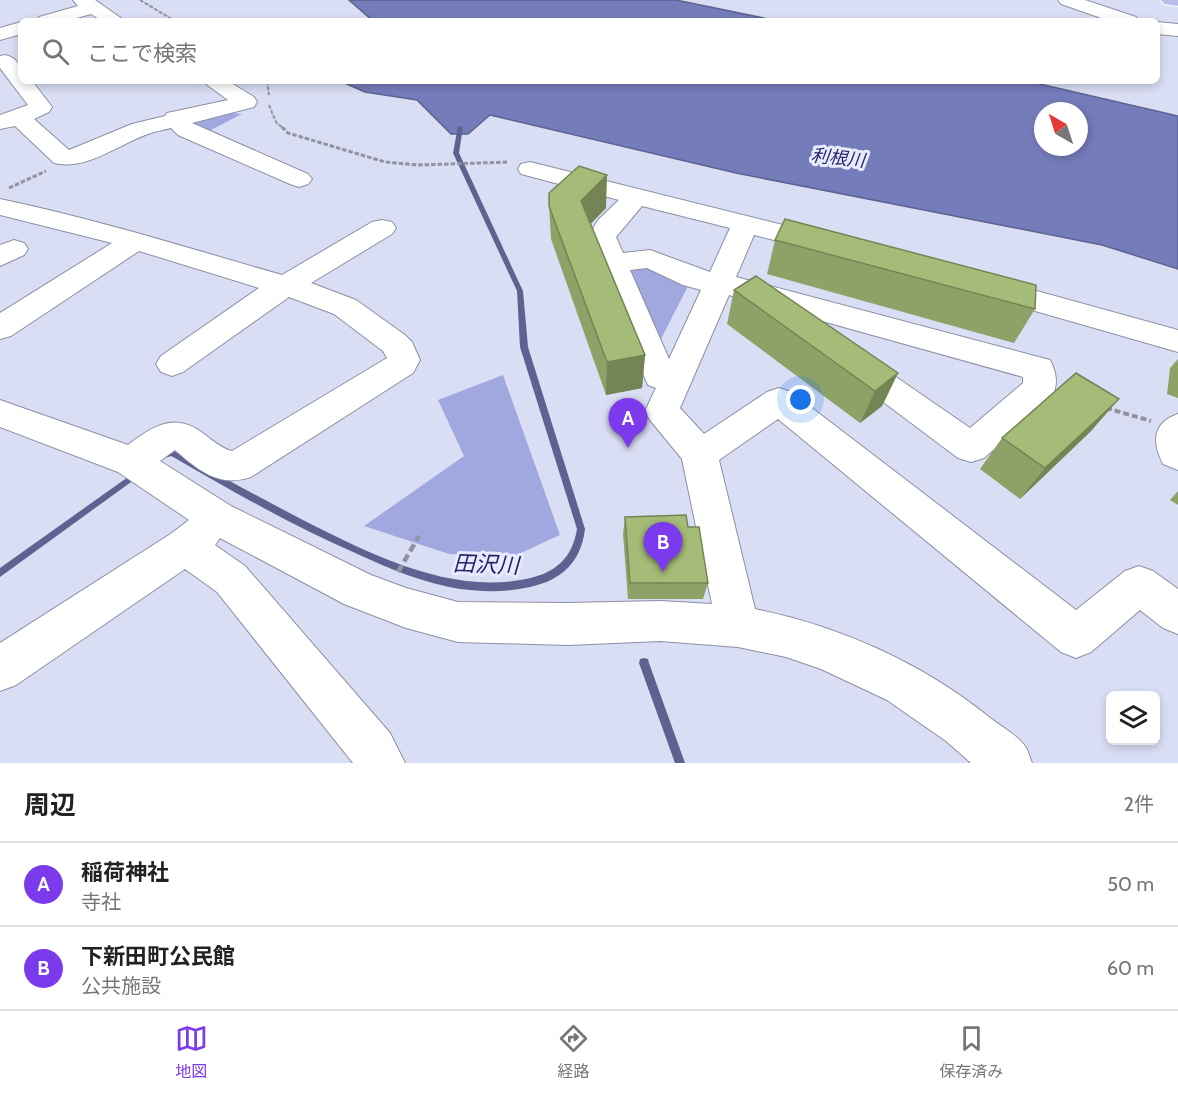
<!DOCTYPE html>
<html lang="ja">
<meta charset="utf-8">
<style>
body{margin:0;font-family:Cabin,"Noto Sans JP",sans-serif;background:#f2f2f2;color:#222}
.controls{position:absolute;right:18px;bottom:18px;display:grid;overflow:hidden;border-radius:9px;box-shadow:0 3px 9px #0003}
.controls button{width:54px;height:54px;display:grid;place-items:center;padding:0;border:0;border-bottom:2px solid #e0e0e0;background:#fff;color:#222;font:30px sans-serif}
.compass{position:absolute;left:1034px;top:102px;width:54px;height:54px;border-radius:50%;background:#fff;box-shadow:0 3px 9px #0003;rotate:321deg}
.you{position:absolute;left:801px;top:400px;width:21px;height:21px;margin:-15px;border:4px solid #fff;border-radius:50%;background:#1a73e8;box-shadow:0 0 0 9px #1a73e833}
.badge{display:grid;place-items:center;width:39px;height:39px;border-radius:50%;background:#7c3aed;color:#fff;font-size:20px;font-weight:700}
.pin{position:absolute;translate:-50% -50px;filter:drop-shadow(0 2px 3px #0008)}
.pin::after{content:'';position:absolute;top:32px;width:21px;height:18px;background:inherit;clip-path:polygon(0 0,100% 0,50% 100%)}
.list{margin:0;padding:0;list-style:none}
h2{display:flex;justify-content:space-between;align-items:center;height:78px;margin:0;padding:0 24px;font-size:26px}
h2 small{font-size:20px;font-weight:400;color:#767676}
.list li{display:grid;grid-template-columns:39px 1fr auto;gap:18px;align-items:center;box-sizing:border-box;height:84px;padding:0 24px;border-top:2px solid #e0e0e0}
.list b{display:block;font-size:22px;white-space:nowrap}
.list p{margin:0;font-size:20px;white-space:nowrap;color:#767676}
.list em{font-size:20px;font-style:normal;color:#767676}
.icon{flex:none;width:33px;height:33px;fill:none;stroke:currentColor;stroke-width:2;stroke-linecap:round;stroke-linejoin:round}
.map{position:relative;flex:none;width:1178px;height:763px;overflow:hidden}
.search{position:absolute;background:#fff;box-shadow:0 3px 9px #0003;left:18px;right:18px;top:18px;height:66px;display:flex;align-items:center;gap:15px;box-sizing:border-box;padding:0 21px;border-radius:9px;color:#767676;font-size:22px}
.sheet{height:246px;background:#fff}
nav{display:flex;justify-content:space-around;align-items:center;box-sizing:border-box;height:84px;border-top:2px solid #e0e0e0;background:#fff;font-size:16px;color:#767676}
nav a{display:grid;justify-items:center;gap:3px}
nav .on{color:#7c3aed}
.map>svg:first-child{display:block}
.green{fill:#a0a8df}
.water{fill:#757cba;stroke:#5d6290;stroke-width:1.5;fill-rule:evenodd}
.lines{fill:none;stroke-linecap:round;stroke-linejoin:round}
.stream{fill:#5d6290;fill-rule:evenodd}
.minor-casing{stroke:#8c8fa4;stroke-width:2}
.major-casing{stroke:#fff;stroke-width:2}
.path-far3{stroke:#9093a3;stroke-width:2;stroke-dasharray:4 1.5;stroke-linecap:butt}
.path-far2{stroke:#9093a3;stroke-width:3;stroke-dasharray:4.5 2;stroke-linecap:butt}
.path-far1{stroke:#9093a3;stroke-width:4;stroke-dasharray:6 3;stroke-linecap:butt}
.path{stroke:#9093a3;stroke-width:4.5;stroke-dasharray:8 4;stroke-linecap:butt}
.minor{fill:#fff;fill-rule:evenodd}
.major{fill:#b9bee8;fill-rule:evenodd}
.wall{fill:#8ea267}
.shaded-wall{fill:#748454}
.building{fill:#a5bc78;stroke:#748454;stroke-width:1.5}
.labels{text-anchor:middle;stroke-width:6;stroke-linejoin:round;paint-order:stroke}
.far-water-label{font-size:18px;font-style:italic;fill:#26226c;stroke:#e8ebfd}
.water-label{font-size:22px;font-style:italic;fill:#26226c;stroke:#e8ebfd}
</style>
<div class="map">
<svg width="1178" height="763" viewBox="0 0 1178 763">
<rect width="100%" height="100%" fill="#dadef4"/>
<g class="green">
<polygon points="222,112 242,114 207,132 187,121"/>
<polygon points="651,263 690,282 657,347 621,267"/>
<polygon points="503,375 560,535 512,557 449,554 364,526 464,456 438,400"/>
</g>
<g class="water">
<polygon points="349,0 676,0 778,21 373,21"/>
<path d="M340,81H1027L1178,116V269L1102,245L736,173L490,115L468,134H451L417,100L365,92ZM1043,111H1079V147H1043Z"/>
</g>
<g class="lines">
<g class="stream">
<path d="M458,126L463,127L459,153L523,291L528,347L585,529C581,562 562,580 530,587C515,590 500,592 484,591C439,590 394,571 353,552C292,525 233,492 175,458L171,456L162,459L159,458L158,456L159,454L171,450L181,454C220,476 261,498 301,519C368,553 449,595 526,579C555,573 572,559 577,529L520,347L517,291L453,153Z"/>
<polygon points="135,472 138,473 139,475 138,477 0,577 0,568"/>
<polygon points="644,658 648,659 649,663 685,763 675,763 639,663 640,659"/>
</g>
<defs>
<g id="minor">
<polygon points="73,0 95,0 125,21 102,21 91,14 66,21 36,21 39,17 78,6"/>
<polygon points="1058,0 1085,0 1136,17 1139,21 1110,21 1061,4"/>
<polygon points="21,22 21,34 0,40 0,28"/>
<polygon points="1157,22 1178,24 1178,36 1157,34"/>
<path d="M5,55C19,58 21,68 21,81H32L52,107L49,112L34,119L69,150L132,124L165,116L167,113L228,100L202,81H228L254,97L257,102L254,107L192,123L308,174L312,179L308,184L299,187L290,184L178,135L171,128C164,130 156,131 148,134C119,144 86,171 54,163L15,126L0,129V115L28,105L0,68V56Z"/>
<path d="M530,162L831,237L835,243L831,249L821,252L754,235L736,277L1050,360C1057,373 1058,385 1052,397L984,458L971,462L958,458L842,371L837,363L842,355L853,351L864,355L970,428L1023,383V377L729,295L680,408L704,434L767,392L779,388L791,392L1076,610L1125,571L1139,566L1153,571L1178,589V634L1163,628L1140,610L1091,652L1076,658L1061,652L778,419L719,460L755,609C840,626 922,663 989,717C1000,726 1017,735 1025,746C1028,750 1030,758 1032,763H971L946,741L887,700L821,669L786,657L738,647L660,641L568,645L458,642L406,628L344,604L220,538L215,545L245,566L390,733L405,763H353L217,592L185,569L16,685L0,691V643L172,533L189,520L118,472L0,427V400L128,445C154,425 176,412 204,434C212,440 222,449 232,451L387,358L383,351L334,314L289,297L183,372L172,376L161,372L156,364L161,356L259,288L139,251L11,336L0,339V313L112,243L0,215V199C96,219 188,248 282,275L372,222L382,220L392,222L396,228L392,234L311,283L356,300L405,335L412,342L420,360L413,373L251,477C219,488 198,470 175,450L160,461L231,506L371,575L406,588L458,602L568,603L660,601L712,604L682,459L650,420L645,411L656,388L648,385L644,376L588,237L598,220L619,200L521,174L518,169L521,164ZM642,206L730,228L710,272L650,250L623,253L616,237ZM647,268L683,285L701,290L669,359L630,270Z"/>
<polygon points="14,240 24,243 28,249 24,255 0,266 0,245"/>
<polygon points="993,279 1178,330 1178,352 983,296 978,289 983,282"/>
<path d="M1178,414V470L1163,464C1152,442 1152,423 1178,414Z"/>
</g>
<polygon id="major" points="1161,0 1178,0 1178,6 1164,4"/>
</defs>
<use href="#minor" class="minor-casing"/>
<use href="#major" class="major-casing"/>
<g class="path-far3">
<polyline points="140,0 175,21"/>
<polyline points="267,81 269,95"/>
<polyline points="269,105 276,122 284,129"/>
</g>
<g class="path-far2">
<polyline points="282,127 288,133 385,162 418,165 509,162"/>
<polyline points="9,188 46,171"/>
</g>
<polyline class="path-far1" points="1106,408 1151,421"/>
<polyline class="path" points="398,572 419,536"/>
<use href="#minor" class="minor"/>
<use href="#major" class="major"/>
</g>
<g class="wall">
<polygon points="549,206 606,208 590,224 645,355 642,388 606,395 551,239"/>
<polygon points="775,240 1035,309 1014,343 767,274"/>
<polygon points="734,290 898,373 882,406 860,423 727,324"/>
<polygon points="1178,359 1178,398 1167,394 1170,368"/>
<polygon points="1091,431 1020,499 980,469 1002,438"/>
<polygon points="1178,491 1178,505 1170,500"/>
<polygon points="625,517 688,527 708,583 703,599 628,599 623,534"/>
</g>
<g class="shaded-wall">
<polygon points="607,175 606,208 581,234 581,201"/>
<polygon points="645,355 642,388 606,395 607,362"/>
<polygon points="898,373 882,406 860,423 875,391"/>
<polygon points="1119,399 1091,431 1020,499 1045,468"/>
</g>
<g class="building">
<polygon points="579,166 607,175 581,201 645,355 607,362 549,206 549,193"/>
<polygon points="785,219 1036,285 1035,309 775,240"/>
<polygon points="756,276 898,373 875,391 734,290"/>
<polygon points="1076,373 1119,399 1045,468 1002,438"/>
<polygon points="686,515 688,527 699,527 708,583 630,583 625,517"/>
</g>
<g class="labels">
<g class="far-water-label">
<text transform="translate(838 158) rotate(6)" y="6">利根川</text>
</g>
<g class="water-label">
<text transform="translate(486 564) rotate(2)" y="8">田沢川</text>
</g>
</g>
</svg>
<div class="controls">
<button><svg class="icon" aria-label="layers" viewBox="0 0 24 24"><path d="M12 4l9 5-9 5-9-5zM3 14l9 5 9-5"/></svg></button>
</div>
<svg class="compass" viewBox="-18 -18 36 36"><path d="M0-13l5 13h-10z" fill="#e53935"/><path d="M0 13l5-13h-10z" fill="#767676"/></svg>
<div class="you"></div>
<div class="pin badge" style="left:628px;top:448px">A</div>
<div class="pin badge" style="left:663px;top:572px">B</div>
<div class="search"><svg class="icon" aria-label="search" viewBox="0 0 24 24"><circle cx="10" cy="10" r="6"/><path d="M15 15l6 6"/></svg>ここで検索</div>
</div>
<section class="sheet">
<h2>周辺<small>2件</small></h2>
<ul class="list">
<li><span class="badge">A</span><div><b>稲荷神社</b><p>寺社</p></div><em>50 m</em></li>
<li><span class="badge">B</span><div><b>下新田町公民館</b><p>公共施設</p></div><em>60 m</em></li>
</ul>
</section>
<nav>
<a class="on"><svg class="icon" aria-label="map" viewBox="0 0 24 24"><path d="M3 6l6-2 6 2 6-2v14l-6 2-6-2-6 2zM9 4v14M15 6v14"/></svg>地図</a>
<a><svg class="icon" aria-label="directions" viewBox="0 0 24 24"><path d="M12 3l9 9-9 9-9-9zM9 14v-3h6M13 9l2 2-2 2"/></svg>経路</a>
<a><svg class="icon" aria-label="saved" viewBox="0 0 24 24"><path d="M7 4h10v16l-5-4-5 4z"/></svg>保存済み</a>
</nav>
